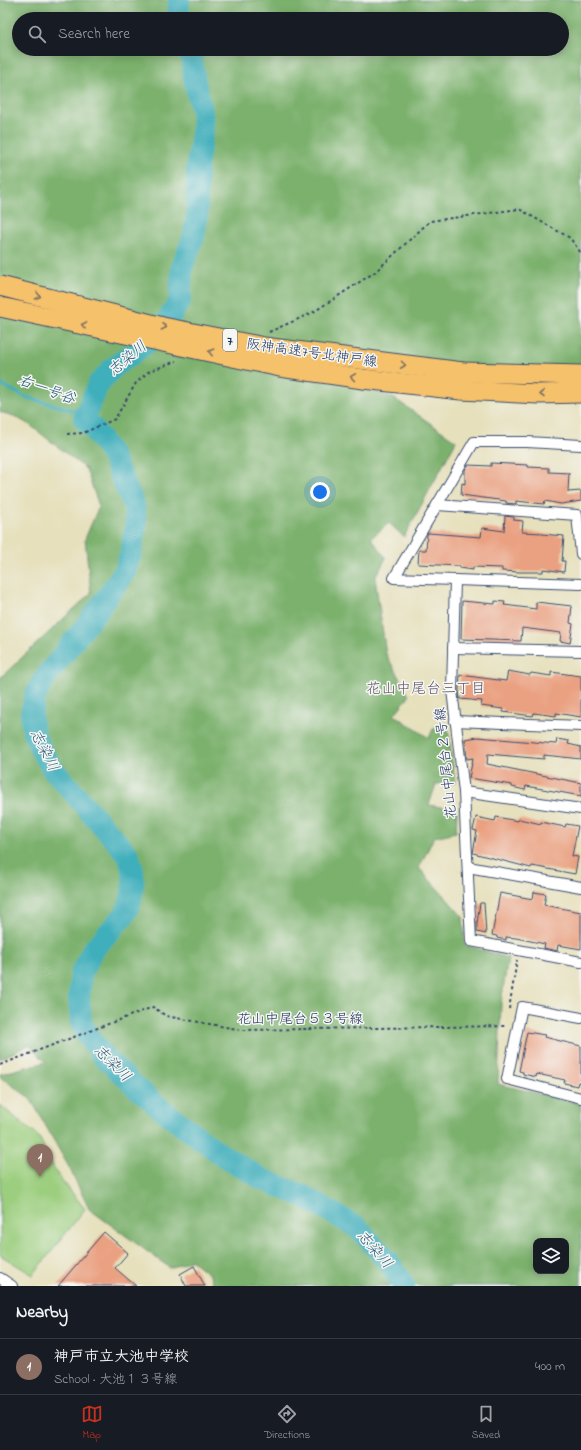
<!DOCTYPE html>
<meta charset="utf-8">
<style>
body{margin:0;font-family:"Indie Flower","Klee One",sans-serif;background:#20242c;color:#f1f3f6}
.controls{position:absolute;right:12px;bottom:12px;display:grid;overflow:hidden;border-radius:8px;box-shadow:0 2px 10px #0003}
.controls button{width:36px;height:36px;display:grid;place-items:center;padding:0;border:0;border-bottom:1px solid #363941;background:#171b24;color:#f1f3f6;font:20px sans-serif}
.you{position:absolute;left:320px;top:492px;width:14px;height:14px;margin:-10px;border:3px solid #fff;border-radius:50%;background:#1a73e8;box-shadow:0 0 0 6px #1a73e833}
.badge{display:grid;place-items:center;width:26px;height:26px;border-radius:50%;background:#c8321e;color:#fff;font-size:13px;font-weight:700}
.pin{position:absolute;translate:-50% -33px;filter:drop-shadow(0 1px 2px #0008)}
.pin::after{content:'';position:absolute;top:21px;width:14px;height:12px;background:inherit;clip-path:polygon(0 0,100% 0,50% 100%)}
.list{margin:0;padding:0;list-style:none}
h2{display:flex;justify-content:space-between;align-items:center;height:52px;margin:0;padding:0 16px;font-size:17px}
h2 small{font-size:13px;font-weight:400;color:#9ea1a6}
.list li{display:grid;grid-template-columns:26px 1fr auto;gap:12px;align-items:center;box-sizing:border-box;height:56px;padding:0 16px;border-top:1px solid #363941}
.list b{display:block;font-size:15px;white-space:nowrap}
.list p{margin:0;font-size:13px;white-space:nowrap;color:#9ea1a6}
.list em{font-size:13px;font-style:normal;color:#9ea1a6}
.icon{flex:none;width:22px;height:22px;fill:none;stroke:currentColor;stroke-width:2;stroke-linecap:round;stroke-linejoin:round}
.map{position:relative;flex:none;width:581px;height:1286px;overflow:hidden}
.search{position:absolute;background:#171b24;box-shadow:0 2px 10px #0003;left:12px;right:12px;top:12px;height:44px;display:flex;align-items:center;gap:10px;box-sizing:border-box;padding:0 14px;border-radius:22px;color:#9ea1a6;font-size:15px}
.sheet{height:108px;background:#171b24}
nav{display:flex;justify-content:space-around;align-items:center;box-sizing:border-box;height:56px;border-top:1px solid #363941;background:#171b24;font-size:11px;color:#9ea1a6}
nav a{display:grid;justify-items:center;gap:2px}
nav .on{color:#c8321e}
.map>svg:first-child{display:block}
.green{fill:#9bce7e;stroke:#5b7e6e}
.forest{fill:#7cb16d;stroke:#4c7066;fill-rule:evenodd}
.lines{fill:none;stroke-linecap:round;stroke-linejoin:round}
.stream{stroke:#40afbc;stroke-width:3.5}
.river{stroke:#40afbc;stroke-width:22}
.building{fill:#eaa182}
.minor-casing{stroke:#394a6c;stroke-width:12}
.motorway-casing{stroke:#394a6c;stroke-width:21}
.path{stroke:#394a6c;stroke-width:2;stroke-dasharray:3 3;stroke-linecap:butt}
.minor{stroke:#fff;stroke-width:10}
.motorway{stroke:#f5c16b;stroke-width:19}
.motorway-bridge-casing{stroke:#394a6c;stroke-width:21;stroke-linecap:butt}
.motorway-bridge{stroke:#f5c16b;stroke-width:19}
.oneway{stroke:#7d7164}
.labels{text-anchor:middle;stroke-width:3;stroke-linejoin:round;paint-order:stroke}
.shield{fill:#f6f6f2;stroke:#5d6b8a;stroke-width:1}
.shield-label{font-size:13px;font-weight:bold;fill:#1b2f5e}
.street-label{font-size:14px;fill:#1b2f5e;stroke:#f6f6f2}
.water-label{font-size:15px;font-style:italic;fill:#285c7f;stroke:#f6f6f2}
.neighbourhood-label{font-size:15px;fill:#63576b;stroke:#f6f6f2}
</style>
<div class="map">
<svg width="581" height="1286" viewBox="0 0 581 1286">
<rect width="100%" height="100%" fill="#f6f6f2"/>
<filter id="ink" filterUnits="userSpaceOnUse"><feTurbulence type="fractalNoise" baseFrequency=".025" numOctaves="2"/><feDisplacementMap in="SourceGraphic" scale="8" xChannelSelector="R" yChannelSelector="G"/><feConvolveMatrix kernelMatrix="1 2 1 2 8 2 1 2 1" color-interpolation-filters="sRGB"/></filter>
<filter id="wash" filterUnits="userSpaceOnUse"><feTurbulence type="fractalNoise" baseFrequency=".012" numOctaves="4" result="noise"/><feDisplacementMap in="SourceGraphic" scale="16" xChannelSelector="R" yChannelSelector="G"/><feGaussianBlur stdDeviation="0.9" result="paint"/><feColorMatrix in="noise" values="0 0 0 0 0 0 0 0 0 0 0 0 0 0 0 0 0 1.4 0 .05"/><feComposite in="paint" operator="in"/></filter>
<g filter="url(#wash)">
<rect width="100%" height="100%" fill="#e6e0bc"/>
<polygon class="green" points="0,1105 39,1137 57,1174 85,1209 33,1275 0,1255"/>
<path class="forest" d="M0,0H581V367L522,372L378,356L370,390L392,397L456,441L404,537L389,523L371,538L386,558L375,578L386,654L409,696L394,715L429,738L433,729L448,728L455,783L436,784L429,805L457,810L456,832L434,837L419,868L463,917L465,945L508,958L501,1003L498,1084L581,1104V1286H213L210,1275L191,1260L170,1268L89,1209L70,1169L30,1098L0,1077V1074L46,1062L29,1045L0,1059V678L91,593L85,539L99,506L86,469L30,425L14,416L0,412ZM19,19H562V49H19ZM536,1241H566V1271H536Z"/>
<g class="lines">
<polyline class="stream" points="0,384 25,397 76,411 84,419"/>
<g class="river">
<polyline points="178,19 179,0"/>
<path d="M187,49L192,59L195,83L202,111L203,128L197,167V215L194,236L182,267L180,301L167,321L147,343L113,368L99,383L84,419L92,427L111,454L134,505L136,523L131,553L125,571L98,610L44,679L35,696L31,714L33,731L40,748L52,768L129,856C130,861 132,866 133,871C134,885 132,902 125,914L92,951L81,974L79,999L81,1022L87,1035L103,1056L138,1089L159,1107L222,1155L262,1179L305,1197L358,1228L390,1264L404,1286"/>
</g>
</g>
<g id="blocks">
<g class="building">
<polygon points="491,463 528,465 528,467 549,468 549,472 569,473 568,492 581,491 581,501 561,504 545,501 544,504 516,501 516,504 506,503 506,501 461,495 462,483 465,484 465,470 468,465 491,466"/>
<polygon points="505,516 514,517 514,520 523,521 522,532 542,533 542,534 564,536 562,561 565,561 564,572 543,569 543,572 520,572 502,571 502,568 473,567 473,570 460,568 460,566 418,564 419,550 426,550 427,535 428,533 481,537 482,528 504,531"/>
<polygon points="462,601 495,604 495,601 505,602 504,605 536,609 536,602 572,606 570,623 573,624 570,643 560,641 561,633 522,628 521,641 461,639"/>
<polygon points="508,671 530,675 531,673 551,676 551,672 581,676 581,717 556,713 556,716 534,713 533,716 503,712 503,709 481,706 482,701 460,699 459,690 460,675 506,681"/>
<polygon points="478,737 556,744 557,739 569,741 568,744 581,747 581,759 544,755 544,759 488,754 487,764 581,783 581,796 526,786 525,790 512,787 512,785 469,778 473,758 467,759 465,739"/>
<polygon points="476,817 495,821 496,817 518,821 519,819 541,824 541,822 565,827 566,824 578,826 572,856 578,857 575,874 532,866 531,868 473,853 477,831 473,830"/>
<polygon points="534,892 546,894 544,905 581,912 581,949 558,945 557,951 544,948 545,944 516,938 506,937 506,940 497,938 497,936 492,935 500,893 533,899"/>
<polygon points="480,903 484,903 486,934 477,932 477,923"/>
<polygon points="527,1032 545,1035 544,1037 581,1046 581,1083 578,1082 577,1086 564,1083 565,1080 537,1074 536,1077 523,1074 523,1072 519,1071"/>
<polygon points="104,1232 128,1253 115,1268 136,1286 58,1286"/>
<polygon points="194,1266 205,1286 186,1286 180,1274"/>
</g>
</g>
</g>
<g filter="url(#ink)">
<use href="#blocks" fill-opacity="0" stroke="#394a6c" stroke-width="1"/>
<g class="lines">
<defs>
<g id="minor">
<polyline points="581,445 527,442 474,442 394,578 581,584"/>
<polyline points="437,505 577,515 581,554"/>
<polyline points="455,580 452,690 464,792 471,941 581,962"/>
<polyline points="453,648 581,651"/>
<polyline points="455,721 581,726"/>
<polyline points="464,792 581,809"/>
<polyline points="468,867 581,887"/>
<polyline points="581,1018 522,1007 507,1079 581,1098"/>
<polyline points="0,1278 12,1286"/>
</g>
<g id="motorway">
<polyline points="463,372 581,375"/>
<polyline points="461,390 538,394 581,393"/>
</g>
</defs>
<use href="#minor" class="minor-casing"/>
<use href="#motorway" class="motorway-casing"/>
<g class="path">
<polyline points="269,332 312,313 375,272 430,221 519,209 570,238 581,253"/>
<polyline points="67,434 83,433 115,419 136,383 148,372 176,361"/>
<polyline points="509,1009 517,960"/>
<polyline points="0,1065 153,1007 166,1016 242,1030 507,1026"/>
</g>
<use href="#minor" class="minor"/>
<use href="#motorway" class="motorway"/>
<defs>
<g id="motorway-bridge">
<polyline points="0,286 163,327 264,347 463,372"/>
<polyline points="0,307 280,367 363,379 461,390"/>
</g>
</defs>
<use href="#motorway-bridge" class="motorway-bridge-casing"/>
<use href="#motorway-bridge" class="motorway-bridge"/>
</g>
<defs><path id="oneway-chevron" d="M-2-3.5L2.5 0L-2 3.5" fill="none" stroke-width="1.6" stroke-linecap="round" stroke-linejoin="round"/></defs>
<g class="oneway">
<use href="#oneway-chevron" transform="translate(38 296) rotate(14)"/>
<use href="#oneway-chevron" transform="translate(84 325) rotate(-168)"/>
<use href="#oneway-chevron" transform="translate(164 327) rotate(13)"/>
<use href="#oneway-chevron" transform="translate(211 352) rotate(-168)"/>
<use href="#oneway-chevron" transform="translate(403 365) rotate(7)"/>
<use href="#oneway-chevron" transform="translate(353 377) rotate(-172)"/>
<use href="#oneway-chevron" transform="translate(542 394) rotate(180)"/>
</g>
</g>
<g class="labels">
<rect class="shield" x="223" y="329" width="14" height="22" rx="3"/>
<g class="shield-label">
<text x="230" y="345">7</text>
</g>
<g class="street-label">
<text transform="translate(312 352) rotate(8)" y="5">阪神高速7号北神戸線</text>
<text transform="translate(445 763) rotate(-96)" y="5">花山中尾台２号線</text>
<text x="300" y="1023">花山中尾台５３号線</text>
</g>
<g class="water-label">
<text transform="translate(127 358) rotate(-40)" y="5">志染川</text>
<text transform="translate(47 389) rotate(20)" y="5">右一号谷</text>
<text transform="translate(45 750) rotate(63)" y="5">志染川</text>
<text transform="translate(113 1063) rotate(45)" y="5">志染川</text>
<text transform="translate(375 1249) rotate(49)" y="5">志染川</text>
</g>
<g class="neighbourhood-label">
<text x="426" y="693">花山中尾台三丁目</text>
</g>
</g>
</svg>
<div class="controls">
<button><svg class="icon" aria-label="layers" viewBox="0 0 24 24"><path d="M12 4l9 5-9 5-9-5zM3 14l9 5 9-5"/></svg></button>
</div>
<div class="you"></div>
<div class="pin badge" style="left:40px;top:1177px;background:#8d6e63">1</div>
<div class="search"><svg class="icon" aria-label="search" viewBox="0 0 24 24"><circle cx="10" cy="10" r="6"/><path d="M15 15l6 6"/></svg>Search here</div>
</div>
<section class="sheet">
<h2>Nearby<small></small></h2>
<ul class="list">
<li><span class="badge" style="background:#8d6e63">1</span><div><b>神戸市立大池中学校</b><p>School · 大池１３号線</p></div><em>400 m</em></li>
</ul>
</section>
<nav>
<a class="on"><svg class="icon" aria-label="map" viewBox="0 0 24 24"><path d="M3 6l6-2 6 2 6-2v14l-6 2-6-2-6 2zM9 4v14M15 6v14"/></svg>Map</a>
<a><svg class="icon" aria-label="directions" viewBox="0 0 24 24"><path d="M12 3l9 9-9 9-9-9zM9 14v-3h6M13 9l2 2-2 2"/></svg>Directions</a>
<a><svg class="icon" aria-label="saved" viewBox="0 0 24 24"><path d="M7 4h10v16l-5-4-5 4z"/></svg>Saved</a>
</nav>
